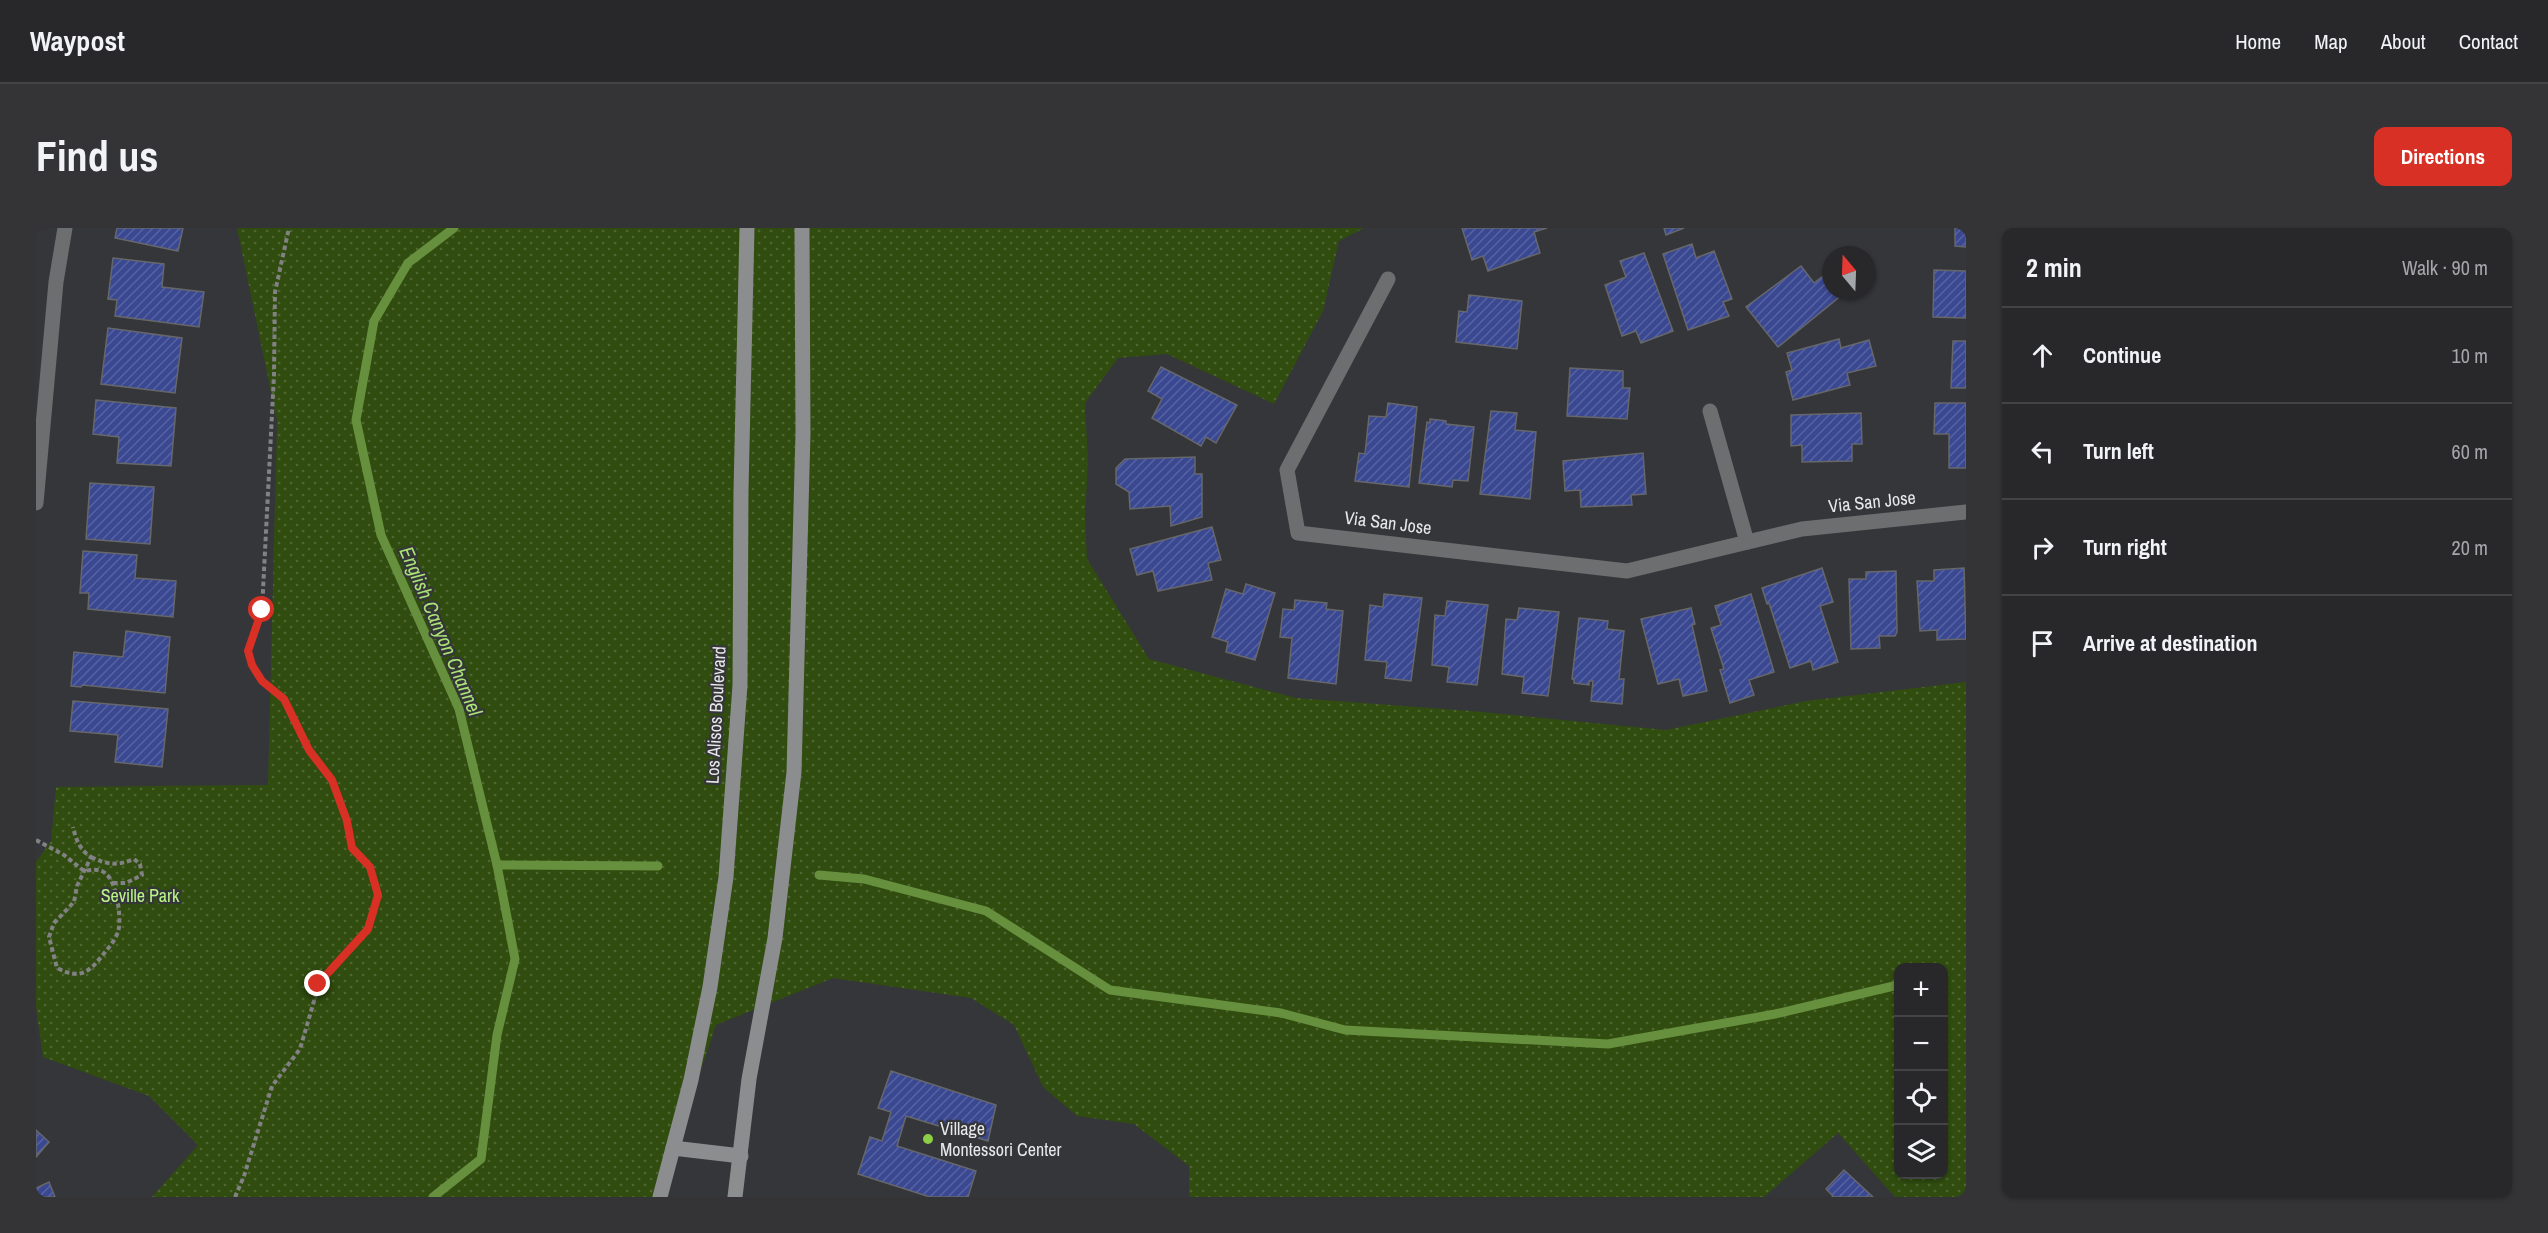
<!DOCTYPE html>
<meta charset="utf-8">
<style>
body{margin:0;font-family:"Archivo Narrow",sans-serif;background:#343437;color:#f1f3f6}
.controls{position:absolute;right:18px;bottom:18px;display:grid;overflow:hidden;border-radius:12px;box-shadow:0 2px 4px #0004}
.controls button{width:54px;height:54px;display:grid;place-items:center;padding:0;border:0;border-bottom:2px solid #444447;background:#28282b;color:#f1f3f6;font:30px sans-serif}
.compass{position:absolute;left:1786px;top:18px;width:54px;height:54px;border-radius:50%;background:#28282b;box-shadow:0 2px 4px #0004;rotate:341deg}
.stop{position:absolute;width:18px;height:18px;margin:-14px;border:4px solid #d93025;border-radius:50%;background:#fff}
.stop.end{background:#d93025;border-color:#fff;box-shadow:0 2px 6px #0008}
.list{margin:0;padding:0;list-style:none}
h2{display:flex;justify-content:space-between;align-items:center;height:78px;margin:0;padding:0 24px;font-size:26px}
h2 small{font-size:20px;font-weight:400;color:#a5a6a9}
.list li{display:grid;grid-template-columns:39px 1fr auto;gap:18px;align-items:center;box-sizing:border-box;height:96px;padding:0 24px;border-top:2px solid #444447}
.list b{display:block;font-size:22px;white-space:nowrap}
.list em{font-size:20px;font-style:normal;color:#a5a6a9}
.icon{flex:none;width:33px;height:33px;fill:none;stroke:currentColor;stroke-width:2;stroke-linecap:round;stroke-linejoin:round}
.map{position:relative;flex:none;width:1930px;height:969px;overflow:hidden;border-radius:12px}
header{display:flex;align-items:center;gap:36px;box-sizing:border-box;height:84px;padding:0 30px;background:#28282b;border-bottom:2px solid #444447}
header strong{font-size:28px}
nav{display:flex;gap:33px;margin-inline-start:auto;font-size:21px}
.intro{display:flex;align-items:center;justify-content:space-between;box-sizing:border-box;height:144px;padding:0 36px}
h1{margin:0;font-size:42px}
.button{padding:15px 27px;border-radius:12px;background:#d93025;color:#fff;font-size:21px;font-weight:700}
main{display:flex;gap:36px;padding:0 36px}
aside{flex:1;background:#28282b;border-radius:12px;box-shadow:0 2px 4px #0004}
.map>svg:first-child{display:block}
.grass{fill:url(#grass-dots);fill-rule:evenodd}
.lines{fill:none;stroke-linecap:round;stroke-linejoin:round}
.stream{stroke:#668f3e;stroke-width:9}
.building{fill:url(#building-hatch);stroke:#66676a;stroke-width:1.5}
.path{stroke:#828285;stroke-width:4;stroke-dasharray:4.5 3;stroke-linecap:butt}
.street{stroke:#6d6e6f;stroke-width:15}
.secondary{stroke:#8c8d8f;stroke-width:15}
.route{stroke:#d93025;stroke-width:8}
.poi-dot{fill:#8cce45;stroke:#353639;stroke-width:2}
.labels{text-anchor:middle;stroke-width:4.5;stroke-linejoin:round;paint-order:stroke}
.street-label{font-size:18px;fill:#e8e8ea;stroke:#353639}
.park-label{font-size:18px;fill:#bbf588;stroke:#353639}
.poi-label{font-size:18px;fill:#e8e8ea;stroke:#353639;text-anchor:start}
.water-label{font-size:20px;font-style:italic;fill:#aae276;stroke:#353639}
</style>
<header>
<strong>Waypost</strong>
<nav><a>Home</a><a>Map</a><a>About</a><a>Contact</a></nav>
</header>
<div class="intro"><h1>Find us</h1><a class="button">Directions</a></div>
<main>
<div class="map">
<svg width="1930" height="969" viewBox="0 0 1930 969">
<defs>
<pattern id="grass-dots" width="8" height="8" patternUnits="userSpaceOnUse" patternTransform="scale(1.5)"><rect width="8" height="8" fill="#304c0f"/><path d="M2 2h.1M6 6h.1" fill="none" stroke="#4e6632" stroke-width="1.8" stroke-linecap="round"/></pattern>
<pattern id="building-hatch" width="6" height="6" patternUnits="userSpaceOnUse" patternTransform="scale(1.5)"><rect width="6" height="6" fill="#3a4891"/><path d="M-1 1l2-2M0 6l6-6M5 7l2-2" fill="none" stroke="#5662a1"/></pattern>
</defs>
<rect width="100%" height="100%" fill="#353639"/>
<path class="grass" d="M201,0H1328L1303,13L1287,83L1238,176L1131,126L1082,130L1049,175L1052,234L1049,289L1051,331L1113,431L1260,470L1435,483L1630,502L1770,473L1930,454V969H1859L1802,905L1728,969H1153V938L1098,896L1041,888L1007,859L978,797L935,770L797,750L680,797L634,934L617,969H116L162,917L113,868L7,829L0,779V634L15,613L20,559L232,557L241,193ZM1862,740H1908V946H1862Z"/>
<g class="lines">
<g class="stream">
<polyline points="461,637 622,638"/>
<polyline points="783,647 828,651 950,683 1074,762 1245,785 1309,802 1572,816 1739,786 1862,757"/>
<polyline points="397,969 445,931 461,807 479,731 461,637 423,481 345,307 320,192 338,93 372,35 418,0"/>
</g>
</g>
<g class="building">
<polygon points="81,0 147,0 142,23 79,10"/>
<polygon points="1426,0 1511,0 1498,4 1504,25 1452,43 1447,28 1436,32"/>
<polygon points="1628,0 1648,0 1630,7"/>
<polygon points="1919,0 1930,0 1930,19 1919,18"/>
<polygon points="1656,16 1660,30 1678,23 1696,71 1687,74 1693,88 1652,102 1627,26"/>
<polygon points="1608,25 1637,103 1605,115 1600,103 1586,108 1569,57 1590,49 1584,33"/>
<polygon points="77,30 128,36 126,59 168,64 163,99 79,88 81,72 72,71"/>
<polygon points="1765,38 1778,55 1791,45 1795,50 1795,63 1805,63 1807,66 1742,119 1710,79"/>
<polygon points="1898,42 1930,43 1930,90 1897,89"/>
<polygon points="1433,67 1486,73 1481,121 1420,114 1423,83 1431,84"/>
<polygon points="72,100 146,110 139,165 65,156"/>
<polygon points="1803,111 1805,120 1833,112 1840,138 1811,145 1814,157 1757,172 1750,144 1756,142 1751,125"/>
<polygon points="1917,113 1930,113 1930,160 1915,160"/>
<polygon points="1125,139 1201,177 1180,215 1170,209 1165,218 1116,190 1126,171 1112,163"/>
<polygon points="1534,140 1587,143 1587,160 1594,160 1591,191 1531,188"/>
<polygon points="60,172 140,180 135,238 81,235 83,209 57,206"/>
<polygon points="1352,175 1381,179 1373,259 1319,253 1323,225 1329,226 1333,188 1350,189"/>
<polygon points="1899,175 1930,175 1930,240 1913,240 1913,206 1898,206"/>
<polygon points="1455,183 1481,185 1479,202 1500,204 1494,271 1444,266"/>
<polygon points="1825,185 1826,216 1816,216 1816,233 1766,234 1766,217 1755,218 1755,187"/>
<polygon points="1394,191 1410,193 1410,196 1438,199 1432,253 1417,252 1416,259 1383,255 1391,194 1394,195"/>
<polygon points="1607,225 1610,266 1595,267 1596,277 1545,279 1544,262 1529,263 1527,233"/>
<polygon points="1159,229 1159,246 1166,246 1166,289 1135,298 1134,278 1094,281 1093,264 1080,256 1080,240 1089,231"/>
<polygon points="54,255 118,259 114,316 50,311"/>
<polygon points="1176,299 1185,332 1172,335 1176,352 1122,363 1117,343 1101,347 1094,321"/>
<polygon points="47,323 101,327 99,350 140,353 137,389 52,381 53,365 44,365"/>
<polygon points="1786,340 1797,374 1784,378 1802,434 1777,442 1775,433 1754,440 1733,375 1731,376 1726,360"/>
<polygon points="1928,340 1930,411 1901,412 1901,402 1884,403 1881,353 1898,353 1898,342"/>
<polygon points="1860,343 1861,404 1859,408 1843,408 1844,420 1815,421 1813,351 1830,351 1830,344"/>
<polygon points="1210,356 1239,365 1219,432 1190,424 1192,414 1176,409 1190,361 1207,366"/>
<polygon points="1348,366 1386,370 1375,453 1349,450 1351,434 1329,432 1334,377 1347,379"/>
<polygon points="1715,366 1738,444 1713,452 1718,467 1694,475 1684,442 1688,441 1675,400 1685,397 1679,378"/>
<polygon points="1259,372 1291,375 1290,381 1307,383 1300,456 1252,450 1256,410 1244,409 1247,381 1258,382"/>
<polygon points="1411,373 1452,377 1441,457 1411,454 1413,439 1396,437 1399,387 1409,388"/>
<polygon points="1483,380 1523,384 1512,468 1486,465 1488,449 1466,446 1470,391 1481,392"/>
<polygon points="1655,380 1659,396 1656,397 1671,463 1647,468 1643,451 1622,456 1605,391"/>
<polygon points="1543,390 1572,393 1571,401 1588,403 1583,451 1588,451 1586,476 1555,473 1557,453 1553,453 1553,457 1538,455 1538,451 1536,451"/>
<polygon points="90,403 134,409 129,465 46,457 45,459 35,458 38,424 87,429"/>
<polygon points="37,473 132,481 126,539 79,534 82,507 34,503"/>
<polygon points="855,843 960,877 952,913 870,888 861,918 940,943 932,969 894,969 822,946 834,909 846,913 855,884 842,880"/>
<polygon points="0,902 13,914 0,929"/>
<polygon points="1808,942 1837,969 1796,969 1797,968 1790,961"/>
<polygon points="13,954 19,969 0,969 0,960"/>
</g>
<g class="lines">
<g class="path">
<path d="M0,612L28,627L48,643C56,642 64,640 70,646C80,653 85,687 83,699C82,708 75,717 70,723C54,743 46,753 21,740L13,709L18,695L38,674L41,658L55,629C44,622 40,612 37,599"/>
<path d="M55,629C72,637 81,638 98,631L104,636L106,647L90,655H78"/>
<polyline points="199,969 208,948 236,858 264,821 283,756 331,701 342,667 334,639 316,620 311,593 296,552 273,522 248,471 226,453 216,437 212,423 226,382 238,147 239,64 253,0"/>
</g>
<g class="street">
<polyline points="1352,51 1251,242 1262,305 1591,343 1766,301 1930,284"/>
<polyline points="1674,183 1711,314"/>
<polyline points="0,275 20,54 29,0"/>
</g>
<g class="secondary">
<polyline points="637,920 705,928"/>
<polyline points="624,969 655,852 674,759 690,649 704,457 705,263 711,0"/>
<polyline points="699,969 713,851 739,710 758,544 767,205 766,0"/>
</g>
</g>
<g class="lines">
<polyline class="route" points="226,382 212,423 216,437 226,453 248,471 273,522 296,552 311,593 316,620 334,639 342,667 332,701 282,756"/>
</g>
<circle class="poi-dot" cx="892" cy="911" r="6"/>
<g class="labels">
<g class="street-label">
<text transform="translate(1836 274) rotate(-6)" y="6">Via San Jose</text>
<text transform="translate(1352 295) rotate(7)" y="6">Via San Jose</text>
<text transform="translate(680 487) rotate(-87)" y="6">Los Alisos Boulevard</text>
</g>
<g class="park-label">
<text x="104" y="674">Seville Park</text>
</g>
<g class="poi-label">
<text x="904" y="907">Village<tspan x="904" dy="21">Montessori Center</tspan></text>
</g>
<g class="water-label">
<text transform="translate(405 403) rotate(67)" y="7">English Canyon Channel</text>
</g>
</g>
</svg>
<div class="controls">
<button>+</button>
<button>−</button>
<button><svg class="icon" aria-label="locate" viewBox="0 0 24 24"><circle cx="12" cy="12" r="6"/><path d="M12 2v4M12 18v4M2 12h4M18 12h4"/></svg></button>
<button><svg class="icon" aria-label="layers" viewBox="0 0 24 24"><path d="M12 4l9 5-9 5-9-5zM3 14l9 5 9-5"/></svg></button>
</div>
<svg class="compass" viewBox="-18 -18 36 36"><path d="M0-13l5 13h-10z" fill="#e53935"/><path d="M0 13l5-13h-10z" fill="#a5a6a9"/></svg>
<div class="stop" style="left:226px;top:382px"></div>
<div class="stop end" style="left:282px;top:756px"></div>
</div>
<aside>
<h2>2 min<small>Walk · 90 m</small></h2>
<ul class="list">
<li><svg class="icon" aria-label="ahead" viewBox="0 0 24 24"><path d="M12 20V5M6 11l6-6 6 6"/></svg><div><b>Continue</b></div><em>10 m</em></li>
<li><svg class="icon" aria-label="left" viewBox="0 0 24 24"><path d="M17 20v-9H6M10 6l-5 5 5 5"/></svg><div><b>Turn left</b></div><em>60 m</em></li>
<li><svg class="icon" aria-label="right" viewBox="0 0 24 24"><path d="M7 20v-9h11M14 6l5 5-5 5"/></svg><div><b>Turn right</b></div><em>20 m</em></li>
<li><svg class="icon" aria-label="arrive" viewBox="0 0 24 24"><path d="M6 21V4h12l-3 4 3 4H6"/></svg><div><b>Arrive at destination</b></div></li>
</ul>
</aside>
</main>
